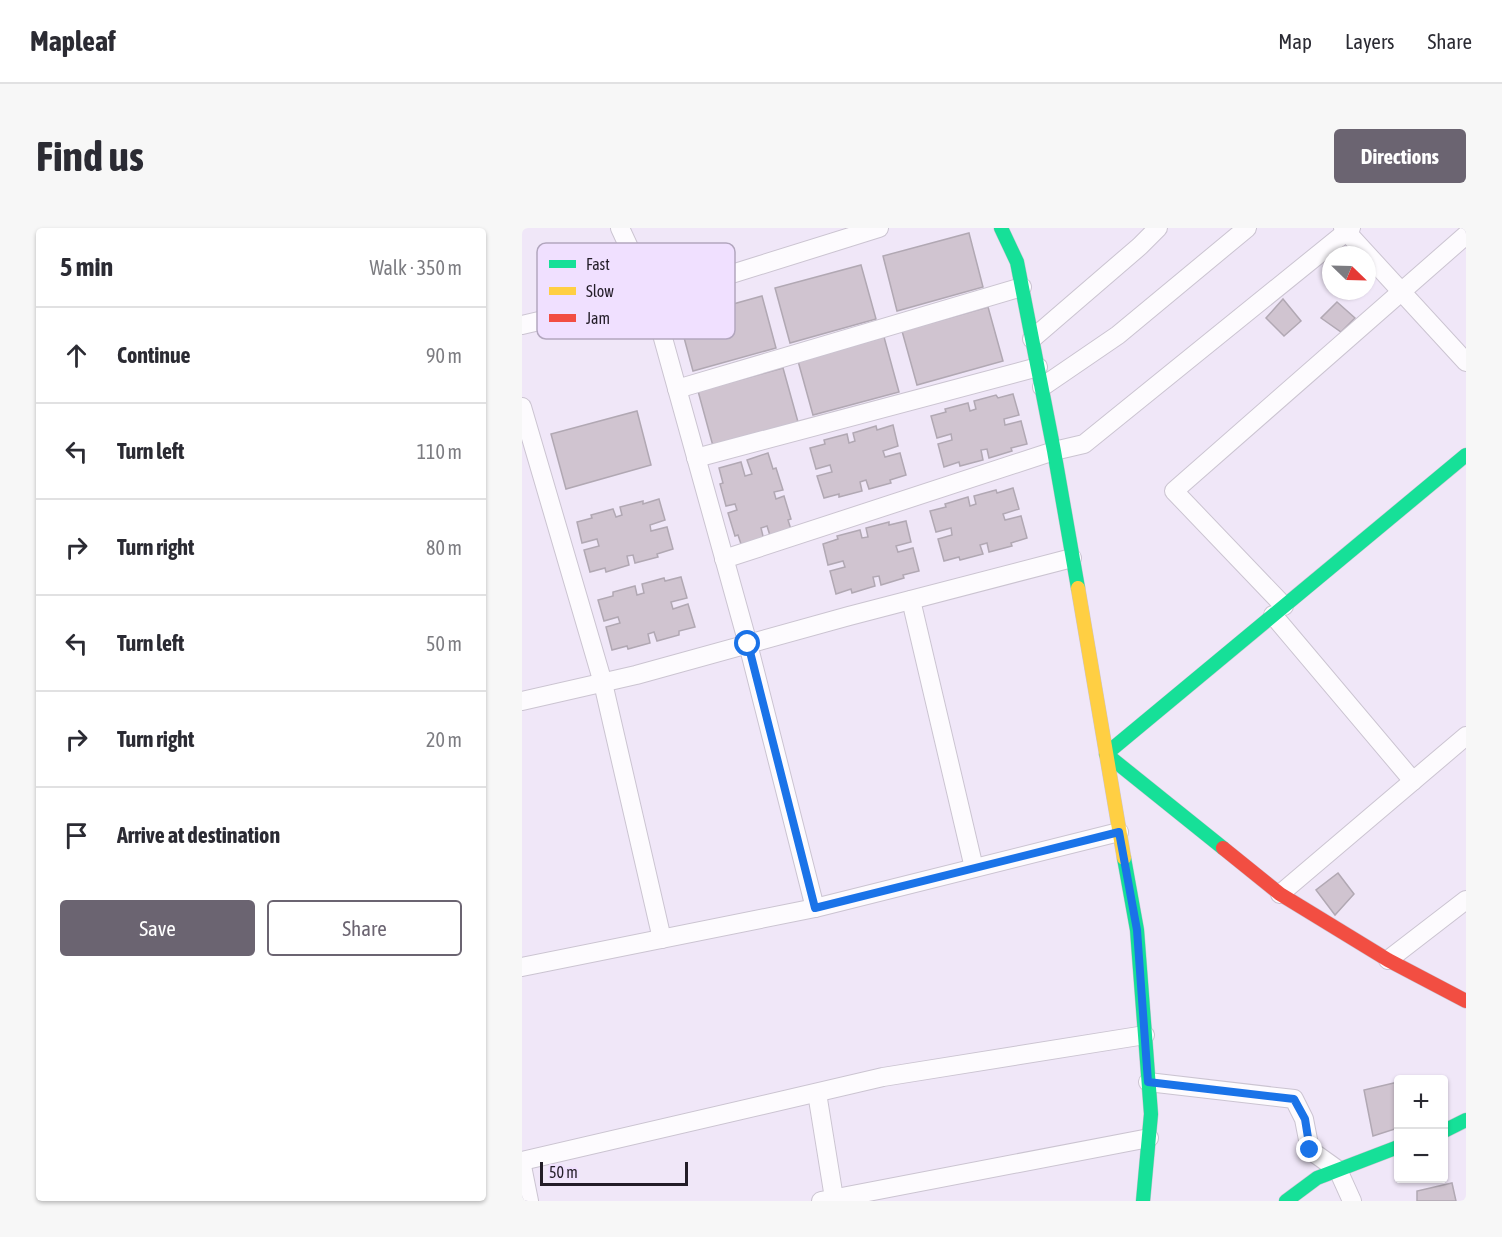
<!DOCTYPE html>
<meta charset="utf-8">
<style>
body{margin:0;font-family:"Asap Condensed",sans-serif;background:#f7f7f7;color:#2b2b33}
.controls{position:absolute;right:18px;bottom:18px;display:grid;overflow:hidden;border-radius:6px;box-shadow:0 2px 4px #0004}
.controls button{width:54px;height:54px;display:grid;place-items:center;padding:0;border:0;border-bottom:2px solid #e1e1e2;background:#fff;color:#2b2b33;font:30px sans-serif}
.compass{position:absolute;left:800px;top:18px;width:54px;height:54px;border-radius:50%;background:#fff;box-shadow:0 2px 4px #0004;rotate:113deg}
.scale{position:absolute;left:18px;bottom:15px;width:148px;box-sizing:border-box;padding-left:6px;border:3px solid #231d28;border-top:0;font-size:16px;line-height:21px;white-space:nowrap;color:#231d28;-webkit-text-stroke:4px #f0e0ff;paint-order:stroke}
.stop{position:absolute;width:18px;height:18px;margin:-14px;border:4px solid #1a73e8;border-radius:50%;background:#fff}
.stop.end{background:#1a73e8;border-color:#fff;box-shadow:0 2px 6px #0008}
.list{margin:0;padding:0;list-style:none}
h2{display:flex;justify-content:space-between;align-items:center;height:78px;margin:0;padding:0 24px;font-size:26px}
h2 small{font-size:20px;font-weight:400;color:#7c7c81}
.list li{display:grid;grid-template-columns:39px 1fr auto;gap:18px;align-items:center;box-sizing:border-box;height:96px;padding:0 24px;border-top:2px solid #e1e1e2}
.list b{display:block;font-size:22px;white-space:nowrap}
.list em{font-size:20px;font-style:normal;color:#7c7c81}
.actions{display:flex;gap:12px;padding:18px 24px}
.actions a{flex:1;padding:14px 0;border:2px solid #6b6471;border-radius:6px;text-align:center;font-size:21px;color:#6b6471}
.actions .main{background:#6b6471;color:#fff}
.icon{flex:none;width:33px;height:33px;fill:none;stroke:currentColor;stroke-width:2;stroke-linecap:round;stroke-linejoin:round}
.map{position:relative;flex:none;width:944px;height:973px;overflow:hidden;border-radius:6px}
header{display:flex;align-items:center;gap:36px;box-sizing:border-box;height:84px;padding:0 30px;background:#fff;border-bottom:2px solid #e1e1e2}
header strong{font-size:28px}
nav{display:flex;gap:33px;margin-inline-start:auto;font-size:21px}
.intro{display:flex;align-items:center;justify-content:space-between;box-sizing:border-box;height:144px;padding:0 36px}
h1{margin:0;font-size:42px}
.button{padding:15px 27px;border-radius:6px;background:#6b6471;color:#fff;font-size:21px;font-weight:700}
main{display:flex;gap:36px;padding:0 36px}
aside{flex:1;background:#fff;border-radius:6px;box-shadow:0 2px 4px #0004}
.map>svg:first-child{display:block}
.building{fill:#d0c4d0;stroke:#b1a8b3;stroke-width:1.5}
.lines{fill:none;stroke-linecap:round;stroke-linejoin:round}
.street-casing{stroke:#cbc4d1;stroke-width:20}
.fast-casing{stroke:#cbc4d1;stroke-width:15}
.slow-casing{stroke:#cbc4d1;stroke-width:15}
.jam-casing{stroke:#cbc4d1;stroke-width:15}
.street{stroke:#fdfbfe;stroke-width:18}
.fast{stroke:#16e098;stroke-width:14}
.slow{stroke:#ffcf43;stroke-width:14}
.jam{stroke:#f24e42;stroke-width:14}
.route{stroke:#1a73e8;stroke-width:8}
.key{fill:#f0e0ff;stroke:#b2a6be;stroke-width:1.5}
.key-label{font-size:16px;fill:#231d28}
</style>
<header>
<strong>Mapleaf</strong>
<nav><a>Map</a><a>Layers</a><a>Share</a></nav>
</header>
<div class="intro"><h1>Find us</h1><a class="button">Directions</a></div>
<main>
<aside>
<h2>5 min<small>Walk · 350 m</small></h2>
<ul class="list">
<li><svg class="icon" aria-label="ahead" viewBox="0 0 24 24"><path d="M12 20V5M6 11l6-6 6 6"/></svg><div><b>Continue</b></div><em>90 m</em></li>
<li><svg class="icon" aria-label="left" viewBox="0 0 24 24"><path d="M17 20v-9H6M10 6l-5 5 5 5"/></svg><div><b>Turn left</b></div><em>110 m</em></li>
<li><svg class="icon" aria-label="right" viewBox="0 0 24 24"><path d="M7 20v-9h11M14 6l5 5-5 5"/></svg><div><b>Turn right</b></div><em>80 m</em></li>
<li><svg class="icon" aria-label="left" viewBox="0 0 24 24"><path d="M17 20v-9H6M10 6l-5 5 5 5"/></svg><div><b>Turn left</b></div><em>50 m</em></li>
<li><svg class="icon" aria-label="right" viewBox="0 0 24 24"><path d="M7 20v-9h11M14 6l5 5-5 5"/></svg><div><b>Turn right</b></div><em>20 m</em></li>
<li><svg class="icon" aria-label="arrive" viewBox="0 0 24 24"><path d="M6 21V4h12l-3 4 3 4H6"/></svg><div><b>Arrive at destination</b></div></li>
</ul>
<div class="actions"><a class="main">Save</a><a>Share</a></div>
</aside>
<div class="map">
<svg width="944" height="973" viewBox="0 0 944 973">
<rect width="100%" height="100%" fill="#f0e7f8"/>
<g class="building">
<polygon points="447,5 461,59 375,83 361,28"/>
<polygon points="339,37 354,91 268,115 253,60"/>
<polygon points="240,68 254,120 171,143 157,91"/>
<polygon points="761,71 779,93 762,108 744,90"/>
<polygon points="815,74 833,90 819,104 799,90"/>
<polygon points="466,79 481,133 395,157 380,103"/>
<polygon points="362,109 377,164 291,187 276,133"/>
<polygon points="261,140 276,194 191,218 176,163"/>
<polygon points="491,166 497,187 482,191 483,197 499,193 505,216 489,220 490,223 467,230 465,221 459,222 461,232 438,238 437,234 422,239 416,216 430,212 429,206 415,210 409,188 424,184 423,181 446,175 448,183 454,181 452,173 474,167 476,170"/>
<polygon points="115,183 129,237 44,261 29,206"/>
<polygon points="371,197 376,218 361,223 363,229 378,225 384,247 368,252 369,255 347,261 344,252 338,254 340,263 317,269 317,266 302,270 295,248 310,244 308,237 294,241 288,220 303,216 302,212 325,206 327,215 333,213 331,205 354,198 355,202"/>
<polygon points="246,225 251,241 254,240 261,262 252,264 254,271 262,268 269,291 266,292 271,308 250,314 245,298 239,300 243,316 221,322 216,307 213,308 206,285 215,282 213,276 204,278 198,256 201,255 197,240 219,234 223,248 230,246 225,232"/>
<polygon points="491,260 497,281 481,286 483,292 499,288 505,310 489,315 490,318 467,324 465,315 458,317 461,326 438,332 437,329 422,333 416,311 430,307 429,300 414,304 408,283 424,279 423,276 446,269 448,278 454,276 452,268 474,262 475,265"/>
<polygon points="137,271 143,292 128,297 129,303 145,299 151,321 135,326 136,329 113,335 111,327 105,328 107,337 84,344 83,340 68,344 62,322 77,318 75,311 60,315 55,294 70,290 69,287 91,281 94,289 100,287 98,279 121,273 121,276"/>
<polygon points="384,293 389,314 374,318 376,324 391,320 397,343 381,347 382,350 359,357 357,348 351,349 353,358 330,365 329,361 314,366 308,343 323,339 321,333 306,337 301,316 316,311 315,308 338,302 340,310 346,309 344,300 367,294 367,297"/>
<polygon points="159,349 165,370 149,374 151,381 166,376 173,399 157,403 157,407 135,413 132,404 126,406 128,415 106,421 105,418 90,422 84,399 98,395 96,389 82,393 76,372 91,368 91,364 113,358 115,367 122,365 120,356 142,350 143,353"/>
<polygon points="816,645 832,666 813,687 794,662"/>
<polygon points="876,854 876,900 851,908 842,862"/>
<polygon points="930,955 934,973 895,973 895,963"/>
</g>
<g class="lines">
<defs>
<g id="street">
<polyline points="98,0 129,67 226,416 293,680"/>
<polyline points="821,0 944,134"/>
<polyline points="0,97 184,54 357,0"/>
<polyline points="510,111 618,18 636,0"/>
<polyline points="520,159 596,107 725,0"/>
<polyline points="155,161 500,59"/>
<polyline points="0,179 81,455 140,711"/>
<polyline points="174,230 516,139"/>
<polyline points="202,331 532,223 562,216 829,0"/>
<polyline points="389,372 452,640"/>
<polyline points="762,378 652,263 944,7"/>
<polyline points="751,387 891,553"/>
<polyline points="0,473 114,447 327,388 550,330"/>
<polyline points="758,666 944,508"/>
<polyline points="866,732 944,672"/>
<polyline points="0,739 293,680 597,604"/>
<polyline points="626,854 772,871 782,891 788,922 816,942 830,973"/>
<polyline points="295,865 312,970"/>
<polyline points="0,933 361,849 623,807"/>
<polyline points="0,938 7,973"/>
<polyline points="299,973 627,910"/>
</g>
<g id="fast">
<polyline points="479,0 495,34 532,223 556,360"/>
<polyline points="701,620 584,526 944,227"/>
<polyline points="602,630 615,702 629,886 621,973"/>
<polyline points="922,903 944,892"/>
<polyline points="764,973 795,950 876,919"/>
</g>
<polyline id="slow" points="556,360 602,630"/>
<polyline id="jam" points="701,620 758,666 866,732 944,773"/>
</defs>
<use href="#street" class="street-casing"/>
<use href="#fast" class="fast-casing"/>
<use href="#slow" class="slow-casing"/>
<use href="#jam" class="jam-casing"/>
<use href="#street" class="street"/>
<use href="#fast" class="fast"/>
<use href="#slow" class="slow"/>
<use href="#jam" class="jam"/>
</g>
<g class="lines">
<polyline class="route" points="226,416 293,680 597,604 615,702 626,854 772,871 783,891 788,922"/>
</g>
<rect x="15" y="15" width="198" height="96" rx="9" class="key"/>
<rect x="27" y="32" width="27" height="8" fill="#16e098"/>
<rect x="27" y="59" width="27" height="8" fill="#ffcf43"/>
<rect x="27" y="86" width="27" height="8" fill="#f24e42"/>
<g class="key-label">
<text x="64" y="42">Fast</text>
<text x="64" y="69">Slow</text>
<text x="64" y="96">Jam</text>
</g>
</svg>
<div class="controls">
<button>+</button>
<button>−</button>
</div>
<svg class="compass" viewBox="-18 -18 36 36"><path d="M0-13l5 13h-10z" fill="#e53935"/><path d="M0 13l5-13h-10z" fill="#7c7c81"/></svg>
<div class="scale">50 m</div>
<div class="stop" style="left:226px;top:416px"></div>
<div class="stop end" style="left:788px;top:922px"></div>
</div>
</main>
